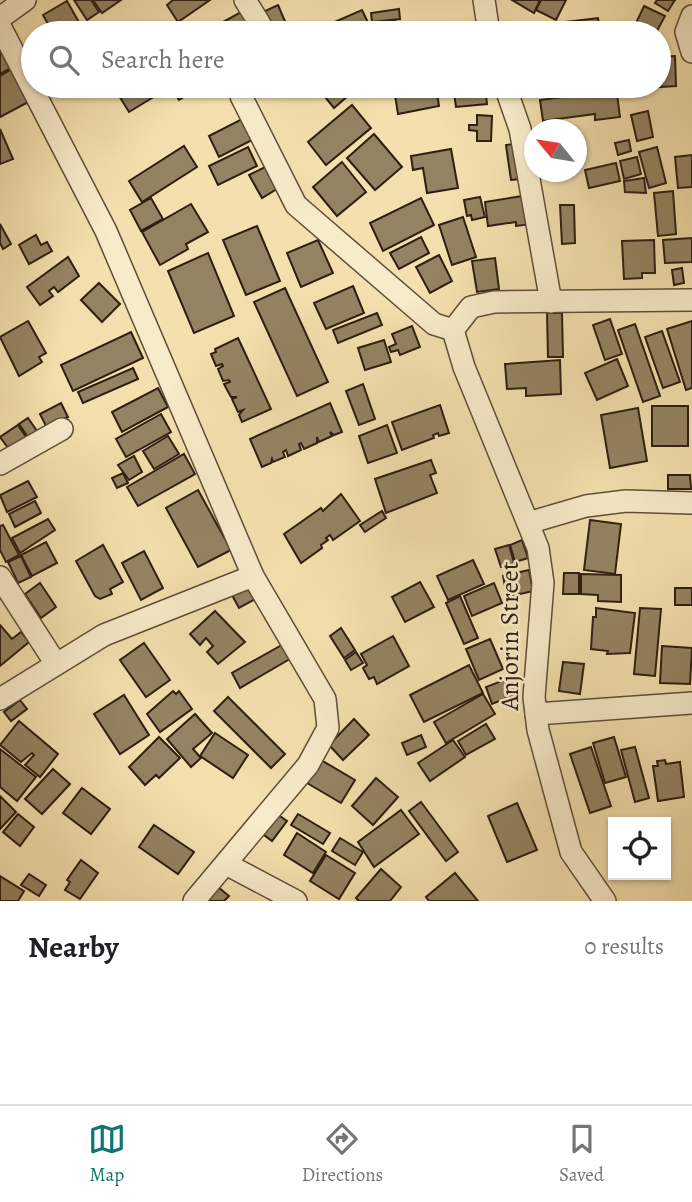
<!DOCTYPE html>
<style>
body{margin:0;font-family:Alegreya,serif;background:#f2f2f2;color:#202124}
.controls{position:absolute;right:21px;bottom:21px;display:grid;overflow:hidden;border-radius:0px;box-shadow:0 2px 5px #0004}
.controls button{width:63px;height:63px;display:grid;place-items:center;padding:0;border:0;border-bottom:2px solid #e0e0e0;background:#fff;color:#202124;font:35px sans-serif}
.compass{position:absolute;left:524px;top:119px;width:63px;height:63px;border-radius:50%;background:#fff;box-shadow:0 2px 5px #0004;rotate:300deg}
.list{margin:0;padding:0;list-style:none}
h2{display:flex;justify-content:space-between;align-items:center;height:91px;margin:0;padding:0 28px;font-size:30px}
h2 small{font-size:23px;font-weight:400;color:#757577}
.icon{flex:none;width:38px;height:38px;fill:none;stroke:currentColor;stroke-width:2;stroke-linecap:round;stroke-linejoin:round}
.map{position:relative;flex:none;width:692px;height:901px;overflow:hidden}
.search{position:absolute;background:#fff;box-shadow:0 2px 5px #0004;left:21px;right:21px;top:21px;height:77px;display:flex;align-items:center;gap:18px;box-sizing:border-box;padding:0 24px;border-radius:38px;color:#757577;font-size:26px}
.sheet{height:203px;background:#fff}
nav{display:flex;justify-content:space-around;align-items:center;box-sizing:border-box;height:98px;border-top:2px solid #e0e0e0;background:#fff;font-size:19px;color:#757577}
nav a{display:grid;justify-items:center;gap:4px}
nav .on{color:#0f766e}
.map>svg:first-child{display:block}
.building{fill:#948362;stroke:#2c1e10;stroke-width:2}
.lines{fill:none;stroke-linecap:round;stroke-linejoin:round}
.minor-casing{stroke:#5e4e38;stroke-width:24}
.minor{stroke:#f8ebca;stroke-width:21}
.labels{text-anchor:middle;stroke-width:5;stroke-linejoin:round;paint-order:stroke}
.street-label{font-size:26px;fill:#2c1e10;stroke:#f8ebca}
</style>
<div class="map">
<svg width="692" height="901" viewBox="0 0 692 901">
<rect width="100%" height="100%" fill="#f4e0ae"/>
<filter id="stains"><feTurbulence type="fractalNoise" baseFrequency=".00286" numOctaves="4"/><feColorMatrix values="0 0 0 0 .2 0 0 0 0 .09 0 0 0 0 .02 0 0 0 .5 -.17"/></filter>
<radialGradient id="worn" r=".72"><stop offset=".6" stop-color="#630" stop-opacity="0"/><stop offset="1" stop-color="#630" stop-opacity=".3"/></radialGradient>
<g class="building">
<polygon points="74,0 91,0 99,12 87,20"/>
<polygon points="93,0 121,0 102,13"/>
<polygon points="173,0 210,0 178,22 167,5"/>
<polygon points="512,0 540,0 534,13"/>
<polygon points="541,0 566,0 556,20 536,10"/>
<polygon points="657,0 675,0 668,11 655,3"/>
<polygon points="67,1 81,26 69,33 53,33 43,15"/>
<polygon points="278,5 287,26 272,33 263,12"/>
<polygon points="644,6 665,16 656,33 636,23"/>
<polygon points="399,9 400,19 372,22 371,13"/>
<polygon points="362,10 373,33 334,33 330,24"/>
<polygon points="241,12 252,31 203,33"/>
<polygon points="598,18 600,33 524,33 524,27"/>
<polygon points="395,20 397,29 382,31 380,23"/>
<polygon points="0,44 13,67 0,74"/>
<polygon points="675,56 676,86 629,89 628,86 659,86 659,57"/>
<polygon points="17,66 34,99 0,117 0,76"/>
<polygon points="113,86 162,86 165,90 129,112"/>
<polygon points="170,86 202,86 179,100"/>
<polygon points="316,86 353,86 356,89 334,108"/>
<polygon points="413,86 436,86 439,106 398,114 394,89"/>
<polygon points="453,86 485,86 487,104 456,107"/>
<polygon points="591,93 592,97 617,94 620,117 595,120 595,114 543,121 540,100"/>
<polygon points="352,105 371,128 326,165 308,142"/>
<polygon points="648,111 653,137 637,141 631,115"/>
<polygon points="477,115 492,116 491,141 477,141 477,131 469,130 469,125 477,125"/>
<polygon points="242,119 252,140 219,157 209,136"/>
<polygon points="0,129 13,159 0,164"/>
<polygon points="374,134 402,167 375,190 347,158"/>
<polygon points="629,140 631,151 618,155 615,143"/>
<polygon points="514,144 520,179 511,180 506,145"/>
<polygon points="184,146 197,167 142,202 129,181"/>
<polygon points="248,147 257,166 218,185 209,166"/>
<polygon points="657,147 666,183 649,188 639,152"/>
<polygon points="451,149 458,188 427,193 423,168 413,170 411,156"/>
<polygon points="692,155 692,187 678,188 675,157"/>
<polygon points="637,157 641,174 624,179 620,161"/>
<polygon points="342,162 366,192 337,216 313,187"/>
<polygon points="616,163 620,181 589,188 585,170"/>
<polygon points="265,167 277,189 262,198 249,175"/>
<polygon points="644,178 646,193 625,192 624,181"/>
<polygon points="673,191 676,234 658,236 654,193"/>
<polygon points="529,195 533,224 516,226 516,222 488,226 485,202"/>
<polygon points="480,197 485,217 472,220 471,215 467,216 464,200"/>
<polygon points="151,198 163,219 141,231 130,210"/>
<polygon points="421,198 434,225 383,251 370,223"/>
<polygon points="191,204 208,232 186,244 188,249 160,265 142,232"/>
<polygon points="560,205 574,205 575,243 562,244"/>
<polygon points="463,217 476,257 452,265 439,225"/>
<polygon points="0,224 11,244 3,249 0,243"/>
<polygon points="257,226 280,281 246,295 223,240"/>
<polygon points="36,235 41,245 47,242 52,251 29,264 19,245"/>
<polygon points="421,237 429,253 399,269 390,253"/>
<polygon points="692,238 692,262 665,263 663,240"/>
<polygon points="318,240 333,273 301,287 287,253"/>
<polygon points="654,240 655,273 642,273 642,278 624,279 622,241"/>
<polygon points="208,253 234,316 194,333 168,271"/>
<polygon points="439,255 452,281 430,293 416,267"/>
<polygon points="68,257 79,276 58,292 54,287 49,291 53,296 40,305 27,287"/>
<polygon points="495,258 499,289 477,292 472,261"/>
<polygon points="682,268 684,283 674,285 672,270"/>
<polygon points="99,283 120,304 102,322 81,300"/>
<polygon points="353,286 364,313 326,329 314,303"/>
<polygon points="285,288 328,382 297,396 254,302"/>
<polygon points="377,313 382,325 338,343 333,330"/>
<polygon points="547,313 562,313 563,357 548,357"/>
<polygon points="610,319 622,354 605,360 593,325"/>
<polygon points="28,321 46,353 39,357 42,362 19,376 0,337"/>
<polygon points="692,321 692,388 686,390 667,329"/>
<polygon points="635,324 660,396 643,402 618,330"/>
<polygon points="412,326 420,347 400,355 398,350 391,352 389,347 396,344 392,334"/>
<polygon points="662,331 680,382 663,388 645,337"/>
<polygon points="131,332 143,358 73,391 61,365"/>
<polygon points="238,338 271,409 242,422 239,415 243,410 238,412 232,399 237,397 231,397 224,384 230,382 229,380 223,381 218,369 223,366 222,364 216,366 211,354 216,352 215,349"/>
<polygon points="384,340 391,362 365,370 358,348"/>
<polygon points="617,359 628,386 597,400 585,373"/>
<polygon points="560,360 561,394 526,396 526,388 507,389 505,364"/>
<polygon points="133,368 138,379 83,403 78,392"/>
<polygon points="363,384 375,419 359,425 346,391"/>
<polygon points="158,388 168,407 122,432 112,412"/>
<polygon points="61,403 68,417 47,428 40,414"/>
<polygon points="330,403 342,432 334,435 330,432 332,436 319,442 317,437 317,443 304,449 301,443 299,444 301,450 288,456 286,450 283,452 285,457 273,462 272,459 271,463 262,467 250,439"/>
<polygon points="440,405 449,433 439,436 438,433 433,435 434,438 402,450 392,422"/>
<rect x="652" y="406" width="36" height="40"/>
<polygon points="638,408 647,461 610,468 601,415"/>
<polygon points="161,414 171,432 126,457 116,439"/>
<polygon points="28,418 37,431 28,437 19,424"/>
<polygon points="18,425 26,437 8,448 0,437"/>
<polygon points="387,425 397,453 368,463 359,436"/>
<polygon points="168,436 179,454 154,469 143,451"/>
<polygon points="184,454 195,474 138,506 127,487"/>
<polygon points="134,456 142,472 129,480 118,465"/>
<polygon points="431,460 436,473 430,475 437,493 386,513 375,479"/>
<polygon points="123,473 128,483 117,488 112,478"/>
<polygon points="668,475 690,475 691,489 668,489"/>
<polygon points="28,481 37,497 7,512 0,495"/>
<polygon points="198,490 231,550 198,567 166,508"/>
<polygon points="341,494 360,521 333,540 330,535 326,538 328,540 321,545 322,548 301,563 284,534 321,508 323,511"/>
<polygon points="35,501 41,513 15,527 9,514"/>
<polygon points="382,511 386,518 365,532 360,525"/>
<polygon points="48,519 55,530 20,553 12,538"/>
<polygon points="590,520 621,524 615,574 584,570"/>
<polygon points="3,525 19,555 6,562 0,550 0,526"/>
<polygon points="522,540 528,558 515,562 510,545"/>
<polygon points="46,542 57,563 32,576 21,555"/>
<polygon points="103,545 123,582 110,589 112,594 100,599 95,596 76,561"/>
<polygon points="509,545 514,563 501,567 495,549"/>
<polygon points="144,551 163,588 141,600 122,563"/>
<polygon points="21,556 31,577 18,583 8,562"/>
<polygon points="473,560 484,584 448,600 437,576"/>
<polygon points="529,570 533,591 507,597 503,576"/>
<polygon points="564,573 579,573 579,594 563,594"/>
<polygon points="581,574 621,575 621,602 598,601 598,595 581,594"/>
<polygon points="420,582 434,607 405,622 392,597"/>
<polygon points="40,583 56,607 41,618 25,594"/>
<polygon points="252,583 259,597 239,608 232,595"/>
<polygon points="494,583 502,603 472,616 464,596"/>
<rect x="675" y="588" width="17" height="17"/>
<polygon points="460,596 478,638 464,644 446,603"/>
<polygon points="596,608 635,613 630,653 607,654 608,651 591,649 593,617 596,617"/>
<polygon points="640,608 661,609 655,676 634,674"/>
<polygon points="215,611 245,642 218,664 207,652 213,646 206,638 200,645 190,634"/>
<polygon points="0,625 12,639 21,632 29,642 0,666"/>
<polygon points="341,628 355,650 344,658 330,636"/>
<polygon points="393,636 409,666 377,684 374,677 369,679 363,668 367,665 361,654"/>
<polygon points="490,639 503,669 479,680 466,649"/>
<polygon points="287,642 295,656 240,688 232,673"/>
<polygon points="144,643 170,680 146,697 120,660"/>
<polygon points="662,646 692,648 690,684 660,683"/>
<polygon points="356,652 363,663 351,670 345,660"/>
<polygon points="563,662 584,664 580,694 559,691"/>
<polygon points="469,665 483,693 424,722 410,695"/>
<polygon points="512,677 519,693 492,704 486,687"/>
<polygon points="173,691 176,694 179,691 192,709 160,732 147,714"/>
<polygon points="483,694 495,714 446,743 434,722"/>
<polygon points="124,695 149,735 120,754 94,714"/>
<polygon points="228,697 285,754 271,768 214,711"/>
<polygon points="20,700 27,709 11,721 4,712"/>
<polygon points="195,714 212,733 193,749 201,758 191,767 167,739"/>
<polygon points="354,719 369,735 343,760 329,745"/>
<polygon points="19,721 58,754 40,777 25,765 34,755 32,753 21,762 0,745"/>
<polygon points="486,724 495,739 466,755 458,741"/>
<polygon points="215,733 248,755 233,778 200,756"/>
<polygon points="421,735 426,747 407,755 402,743"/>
<polygon points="159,737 180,758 159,778 156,775 145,785 129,767"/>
<polygon points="614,737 626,777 605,783 593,743"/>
<polygon points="453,740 465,757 430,781 418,763"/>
<polygon points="591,747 611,806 590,813 570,754"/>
<polygon points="635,747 649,798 635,802 621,750"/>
<polygon points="0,749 36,777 17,801 0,787"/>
<polygon points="321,760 355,780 341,803 307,783"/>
<polygon points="665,760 666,764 680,762 684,797 658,801 653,766 658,766 657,761"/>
<polygon points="53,769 70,784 42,814 25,799"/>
<polygon points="376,778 398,797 373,825 352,806"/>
<polygon points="82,788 110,809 91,834 63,813"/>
<polygon points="0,796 16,812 0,829"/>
<polygon points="421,802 458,852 446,861 409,811"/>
<polygon points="517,803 537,850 507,862 488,816"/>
<polygon points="401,810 419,834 374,867 358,842"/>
<polygon points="274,812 287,821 272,841 260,832"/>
<polygon points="18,814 34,827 20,846 3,832"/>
<polygon points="298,814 330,833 323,844 291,825"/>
<polygon points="154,825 194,852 178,874 139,847"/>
<polygon points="297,833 326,852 313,873 284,855"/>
<polygon points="340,838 363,852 355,865 332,851"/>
<polygon points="326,855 355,873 339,899 310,881"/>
<polygon points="81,860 98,873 80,899 65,890 70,882 67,880"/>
<polygon points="381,869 401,887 390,901 359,901 356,898"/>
<polygon points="455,873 478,901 429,901 426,897"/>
<polygon points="29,874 46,885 39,896 21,885"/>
<polygon points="0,876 24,891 18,901 0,901"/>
<polygon points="212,882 229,896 224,901 196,901"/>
</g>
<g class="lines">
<defs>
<g id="minor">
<polyline points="245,0 260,24 258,33"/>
<polyline points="484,0 489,33"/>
<polyline points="692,16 686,32 692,52"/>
<polyline points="0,18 25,0"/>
<polyline points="0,26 106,231 253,576 325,699 328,728 308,765 194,901"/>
<polyline points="244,86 241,96 296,205 434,324 453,330"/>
<polyline points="505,86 520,129 551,302"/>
<polyline points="453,330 464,367 538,548 543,583 534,697 538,730 571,852 605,901"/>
<polyline points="453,330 471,307 494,302 692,300"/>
<polyline points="0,464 62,429"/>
<polyline points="528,523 586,506 626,501 692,503"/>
<polyline points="0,577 56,664"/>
<polyline points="0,699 104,635 253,576"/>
<polyline points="536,714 692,703"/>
<polyline points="226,864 296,901"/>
</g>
</defs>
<use href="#minor" class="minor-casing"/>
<use href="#minor" class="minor"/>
</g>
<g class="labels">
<g class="street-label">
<text transform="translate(509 636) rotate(-90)" y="9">Anjorin Street</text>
</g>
</g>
<rect width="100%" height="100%" filter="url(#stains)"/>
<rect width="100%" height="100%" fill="url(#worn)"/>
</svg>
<div class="controls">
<button><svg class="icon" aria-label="locate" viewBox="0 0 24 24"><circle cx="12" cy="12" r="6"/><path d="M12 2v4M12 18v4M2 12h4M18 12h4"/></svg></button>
</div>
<svg class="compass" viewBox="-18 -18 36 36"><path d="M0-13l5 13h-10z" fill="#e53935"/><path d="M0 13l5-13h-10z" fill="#757577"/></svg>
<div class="search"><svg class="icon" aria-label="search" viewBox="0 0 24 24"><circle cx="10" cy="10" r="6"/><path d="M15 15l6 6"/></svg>Search here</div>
</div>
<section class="sheet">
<h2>Nearby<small>0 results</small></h2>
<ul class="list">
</ul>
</section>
<nav>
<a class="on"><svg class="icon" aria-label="map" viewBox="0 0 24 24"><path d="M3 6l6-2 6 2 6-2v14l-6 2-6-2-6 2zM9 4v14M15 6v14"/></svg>Map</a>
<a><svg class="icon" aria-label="directions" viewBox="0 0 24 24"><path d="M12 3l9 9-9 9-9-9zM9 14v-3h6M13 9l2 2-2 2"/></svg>Directions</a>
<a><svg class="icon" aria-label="saved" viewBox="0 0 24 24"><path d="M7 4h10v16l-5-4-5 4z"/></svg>Saved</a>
</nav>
